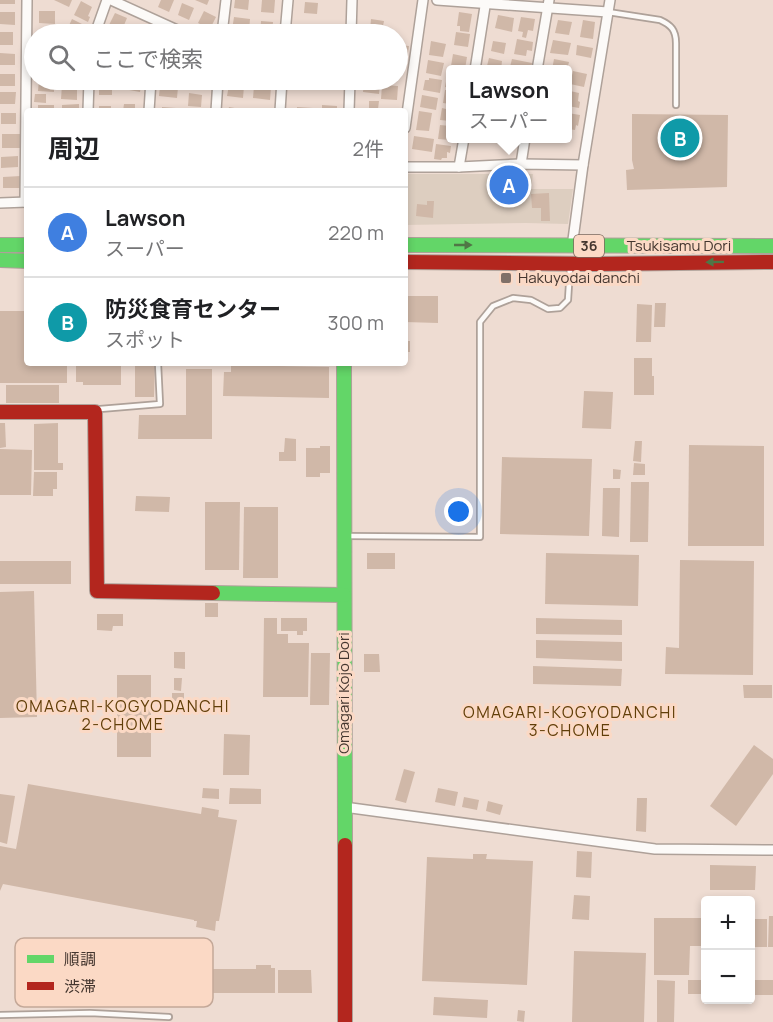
<!DOCTYPE html>
<html lang="ja">
<meta charset="utf-8">
<style>
body{margin:0;font-family:Manrope,"Noto Sans JP",sans-serif;background:#f6f6f6;color:#202124}
.controls{position:absolute;right:18px;bottom:18px;display:grid;overflow:hidden;border-radius:6px;box-shadow:0 3px 9px #0003}
.controls button{width:54px;height:54px;display:grid;place-items:center;padding:0;border:0;border-bottom:2px solid #e0e0e0;background:#fff;color:#202124;font:30px sans-serif}
.you{position:absolute;left:459px;top:512px;width:21px;height:21px;margin:-15px;border:4px solid #fff;border-radius:50%;background:#1a73e8;box-shadow:0 0 0 9px #1a73e833}
.badge{display:grid;place-items:center;width:39px;height:39px;border-radius:50%;background:#807068;color:#fff;font-size:20px;font-weight:700}
.pin{position:absolute;translate:-50% -50%;border:3px solid #fff;box-shadow:0 2px 6px #0006}
.popup{position:absolute;left:446px;top:65px;width:126px;height:78px;box-sizing:border-box;display:grid;place-content:center;border-radius:6px;background:#fff;filter:drop-shadow(0 2px 4px #0005);font-size:20px;white-space:nowrap;color:#757577}
.popup b{font-size:22px;color:#202124}
.popup::after{content:'';position:absolute;left:50%;top:100%;margin-left:-12px;border:12px solid transparent;border-top-color:#fff}
.list{margin:0;padding:0;list-style:none}
h2{display:flex;justify-content:space-between;align-items:center;height:78px;margin:0;padding:0 24px;font-size:26px}
h2 small{font-size:20px;font-weight:400;color:#757577}
.list li{display:grid;grid-template-columns:39px 1fr auto;gap:18px;align-items:center;box-sizing:border-box;height:90px;padding:0 24px;border-top:2px solid #e0e0e0}
.list b{display:block;font-size:22px;white-space:nowrap}
.list p{margin:0;font-size:20px;white-space:nowrap;color:#757577}
.list em{font-size:20px;font-style:normal;color:#757577}
.icon{flex:none;width:33px;height:33px;fill:none;stroke:currentColor;stroke-width:2;stroke-linecap:round;stroke-linejoin:round}
.map{position:relative;flex:none;width:773px;height:1022px;overflow:hidden}
.search{position:absolute;background:#fff;box-shadow:0 3px 9px #0003;left:24px;top:24px;width:384px;height:66px;display:flex;align-items:center;gap:15px;box-sizing:border-box;padding:0 21px;border-radius:33px;color:#757577;font-size:22px}
.panel{position:absolute;background:#fff;box-shadow:0 3px 9px #0003;left:24px;top:108px;width:384px;height:258px;border-radius:6px}
.map>svg:first-child{display:block}
.commercial{fill:#ddcec0}
.building{fill:#d0b8a8}
.lines{fill:none;stroke-linecap:round;stroke-linejoin:round}
.lane-casing{stroke:#aea199;stroke-width:8}
.street-casing{stroke:#aea199;stroke-width:12}
.fast-casing{stroke:#aea199;stroke-width:16}
.jam-casing{stroke:#aea199;stroke-width:16}
.lane{stroke:#fcfaf8;stroke-width:4.5}
.street{stroke:#fcfaf8;stroke-width:9}
.fast{stroke:#63d668;stroke-width:14}
.jam{stroke:#b3261e;stroke-width:14}
.oneway{fill:#507646}
.poi-dot{fill:#807068;stroke:#fbd9c5;stroke-width:2}
.labels{text-anchor:middle;stroke-width:6;stroke-linejoin:round;paint-order:stroke}
.shield{fill:#fbd9c5;stroke:#7b675c;stroke-width:1.5}
.shield-label{font-size:14px;font-weight:bold;fill:#44362f}
.street-label{font-size:15px;fill:#44362f;stroke:#fbd9c5}
.poi-label{font-size:15px;fill:#44362f;stroke:#fbd9c5;text-anchor:start}
.neighbourhood-label{font-size:16px;letter-spacing:1.5px;fill:#613e08;stroke:#fbd9c5}
.key{fill:#fbd9c5;stroke:#c4a898;stroke-width:1.5}
.key-label{font-size:16px;fill:#44362f}
</style>
<div class="map">
<svg width="773" height="1022" viewBox="0 0 773 1022">
<rect width="100%" height="100%" fill="#eedcd2"/>
<polygon class="commercial" points="405,174 533,174 531,189 573,189 568,224 526,223 405,225"/>
<g class="building">
<rect x="0" y="0" width="15" height="4"/>
<polygon points="54,0 72,0 69,7"/>
<polygon points="161,0 174,0 169,12 158,7"/>
<polygon points="195,0 209,0 207,5"/>
<polygon points="235,0 249,0 248,10 234,8"/>
<polygon points="262,0 275,0 274,13 261,12"/>
<polygon points="81,1 92,7 88,16 90,17 88,22 74,15"/>
<polygon points="305,2 318,3 317,14 304,13"/>
<polygon points="182,3 194,8 189,20 178,15"/>
<polygon points="39,11 55,11 55,24 39,23"/>
<polygon points="204,11 216,17 210,29 198,23"/>
<polygon points="0,12 15,12 15,25 0,24"/>
<polygon points="459,12 472,14 469,32 460,31 460,26 457,26"/>
<polygon points="115,13 127,18 122,30 109,25"/>
<polygon points="498,15 514,18 512,32 495,28"/>
<polygon points="234,17 250,19 249,31 232,30"/>
<polygon points="521,17 535,19 533,31 528,30 526,38 522,37 523,32 518,31"/>
<polygon points="72,19 84,25 79,34 65,34"/>
<polygon points="371,19 384,21 382,31 370,30"/>
<polygon points="558,20 572,22 569,35 555,33"/>
<polygon points="583,20 595,22 593,39 580,37"/>
<polygon points="261,21 273,22 272,34 260,34"/>
<polygon points="138,24 153,30 150,34 133,34"/>
<polygon points="326,24 339,24 338,34 326,34"/>
<rect x="0" y="32" width="13" height="13"/>
<polygon points="456,32 470,34 468,47 454,45"/>
<polygon points="517,39 533,42 532,51 527,50 526,56 514,54"/>
<polygon points="553,40 571,43 568,55 550,53"/>
<polygon points="431,41 446,44 443,57 429,55"/>
<polygon points="493,41 506,43 504,54 491,51"/>
<polygon points="398,45 409,46 407,59 398,58"/>
<polygon points="577,45 593,48 591,58 576,55"/>
<polygon points="0,53 15,54 15,65 0,65"/>
<polygon points="453,54 467,57 465,69 451,66"/>
<polygon points="489,58 502,61 501,70 486,70"/>
<polygon points="512,59 532,63 531,70 512,70 513,67 510,67"/>
<polygon points="554,59 569,62 567,70 552,70"/>
<polygon points="428,60 444,63 441,76 426,73"/>
<polygon points="448,71 450,71 450,88 445,87"/>
<polygon points="573,71 587,74 584,87 570,84"/>
<rect x="0" y="74" width="15" height="12"/>
<polygon points="429,78 442,80 440,93 423,90 425,80 429,80"/>
<polygon points="39,80 54,80 54,92 38,91"/>
<polygon points="126,80 142,80 140,92 124,89"/>
<polygon points="191,80 204,80 203,86 190,86"/>
<polygon points="299,80 315,80 315,86 299,85"/>
<polygon points="323,80 338,80 338,83 323,82"/>
<polygon points="99,81 112,82 112,95 99,95"/>
<polygon points="364,82 380,84 379,94 363,92"/>
<polygon points="62,85 77,86 77,100 61,99"/>
<polygon points="229,85 244,86 243,98 227,96"/>
<polygon points="382,85 398,86 397,100 381,99"/>
<polygon points="160,86 178,87 177,98 159,96"/>
<polygon points="254,86 271,87 270,100 253,98"/>
<polygon points="445,90 450,90 450,104 443,103"/>
<polygon points="570,91 579,93 578,101 580,102 579,108 568,106"/>
<polygon points="0,92 16,92 15,104 0,104"/>
<polygon points="189,93 202,95 201,107 188,106"/>
<polygon points="35,94 46,94 46,103 34,102"/>
<polygon points="422,95 438,98 436,110 420,107"/>
<polygon points="369,101 379,101 378,109 369,108"/>
<polygon points="79,104 79,109 76,109 76,111 62,111 62,105"/>
<polygon points="124,104 135,104 135,111 123,111"/>
<rect x="38" y="105" width="16" height="6"/>
<polygon points="322,105 337,106 337,111 322,111"/>
<rect x="99" y="106" width="12" height="5"/>
<polygon points="162,107 176,108 176,111 162,111"/>
<polygon points="229,107 246,110 246,111 228,111"/>
<polygon points="297,107 313,108 313,111 297,111"/>
<polygon points="442,108 450,110 450,121 440,120"/>
<polygon points="419,111 432,113 429,131 416,130"/>
<rect x="1" y="113" width="15" height="11"/>
<polygon points="568,113 580,115 578,126 576,125 575,130 568,129"/>
<polygon points="632,114 728,115 727,187 627,190 626,170 634,169 632,160"/>
<polygon points="440,125 450,126 450,140 438,139"/>
<rect x="2" y="134" width="18" height="14"/>
<polygon points="414,136 434,139 432,152 412,149"/>
<polygon points="436,144 451,146 450,153 447,152 447,158 442,158 441,160 434,159"/>
<polygon points="18,156 18,167 1,168 1,157"/>
<polygon points="21,176 22,188 3,188 3,177"/>
<polygon points="525,177 526,193 496,194 496,178"/>
<polygon points="549,193 550,221 541,221 541,208 532,208 531,194"/>
<polygon points="427,201 434,201 433,218 416,216 417,204 427,205"/>
<polygon points="405,296 438,296 438,323 405,322"/>
<polygon points="655,303 666,303 665,327 654,327"/>
<polygon points="637,304 652,305 651,342 636,342"/>
<polygon points="0,311 27,311 27,363 67,363 67,383 0,383"/>
<rect x="405" y="341" width="5" height="11"/>
<polygon points="634,358 652,358 652,376 654,376 654,395 634,395"/>
<polygon points="76,363 121,363 121,385 83,385 83,382 76,382"/>
<polygon points="135,363 155,363 154,397 135,397"/>
<polygon points="231,365 329,367 329,398 223,396 224,372 231,372"/>
<polygon points="186,369 212,369 212,439 138,439 139,415 186,415"/>
<rect x="6" y="385" width="53" height="18"/>
<polygon points="584,391 613,392 611,429 582,428"/>
<polygon points="0,423 5,423 6,447 0,448"/>
<polygon points="58,423 58,463 63,463 63,470 34,470 34,424"/>
<polygon points="285,438 296,439 296,461 279,461 279,452 284,452"/>
<polygon points="635,441 642,441 641,462 633,461"/>
<polygon points="689,445 764,446 764,546 688,546"/>
<polygon points="320,446 330,446 330,473 320,473 320,477 306,477 306,448 320,448"/>
<polygon points="0,449 32,450 31,495 0,495"/>
<polygon points="502,457 592,459 589,536 500,534"/>
<polygon points="634,463 645,464 645,475 633,475"/>
<polygon points="613,469 621,470 620,479 613,479"/>
<polygon points="34,472 57,472 57,489 53,489 53,496 33,496"/>
<polygon points="631,482 649,482 648,542 630,542"/>
<polygon points="603,488 620,488 619,537 602,536"/>
<polygon points="136,496 170,497 169,512 135,511"/>
<polygon points="205,502 240,502 239,570 205,570"/>
<polygon points="244,507 278,507 278,578 243,578"/>
<rect x="367" y="553" width="28" height="16"/>
<polygon points="546,553 639,555 638,606 545,604"/>
<polygon points="680,560 754,561 753,675 665,674 666,647 679,648"/>
<rect x="0" y="561" width="71" height="23"/>
<polygon points="34,591 37,717 0,718 0,592"/>
<rect x="205" y="603" width="13" height="14"/>
<polygon points="97,614 123,614 123,626 113,626 112,631 97,630"/>
<polygon points="264,618 277,618 277,634 288,634 288,643 309,643 308,697 263,697"/>
<polygon points="281,618 307,618 307,631 303,631 303,635 297,635 297,631 281,631"/>
<polygon points="536,618 622,620 622,635 536,634"/>
<polygon points="536,640 622,642 622,661 536,658"/>
<polygon points="174,652 185,652 185,669 174,668"/>
<polygon points="311,653 330,653 329,705 310,705"/>
<polygon points="364,654 379,654 380,672 364,672"/>
<polygon points="533,666 622,669 621,686 533,684"/>
<rect x="117" y="675" width="34" height="82"/>
<polygon points="174,678 182,678 181,691 174,690"/>
<polygon points="743,685 772,685 772,698 744,698"/>
<rect x="172" y="693" width="12" height="8"/>
<polygon points="224,734 250,735 249,775 223,775"/>
<polygon points="754,745 773,759 773,774 736,826 710,806"/>
<polygon points="404,769 415,772 406,803 395,800"/>
<polygon points="28,784 201,814 202,807 219,810 218,817 237,820 219,921 216,921 215,931 196,927 197,921 194,921 194,920 3,884 0,891 0,846 16,849"/>
<polygon points="203,788 219,789 219,799 202,798"/>
<polygon points="230,788 261,789 261,804 229,804"/>
<polygon points="438,788 458,792 455,806 435,802"/>
<polygon points="0,794 15,796 7,844 0,842"/>
<polygon points="464,797 479,800 477,810 462,807"/>
<polygon points="637,798 647,798 646,832 636,831"/>
<polygon points="488,801 503,805 500,815 486,811"/>
<polygon points="577,851 592,852 591,878 576,877"/>
<polygon points="473,854 487,854 486,859 533,861 527,985 422,981 427,857 473,859"/>
<polygon points="710,865 756,866 755,890 710,890"/>
<polygon points="574,895 590,896 589,920 572,919"/>
<polygon points="769,916 773,916 773,947 768,947"/>
<polygon points="654,918 706,918 706,946 690,946 689,975 654,975"/>
<rect x="750" y="919" width="17" height="28"/>
<polygon points="574,951 646,953 644,1022 572,1022"/>
<polygon points="191,965 203,965 203,969 256,969 256,965 271,965 271,968 275,968 275,993 191,993"/>
<rect x="161" y="969" width="27" height="30"/>
<polygon points="278,970 311,970 312,993 278,993"/>
<rect x="43" y="974" width="17" height="27"/>
<polygon points="61,974 82,974 82,1001 62,1001"/>
<polygon points="657,980 675,981 674,1022 657,1022"/>
<rect x="688" y="980" width="18" height="14"/>
<rect x="750" y="980" width="23" height="15"/>
<polygon points="434,997 488,1000 487,1018 433,1015"/>
<polygon points="518,1010 525,1011 524,1022 517,1021"/>
</g>
<g class="lines">
<defs>
<g id="lane">
<path d="M608,12L660,20C671,25 676,30 676,43V105"/>
<polyline points="96,411 100,409 160,404 158,363"/>
<polyline points="347,536 480,537 480,322 493,306 513,298 531,300 548,309 560,308 568,300 570,268"/>
<polyline points="0,1015 90,1013 169,1017"/>
</g>
<g id="street">
<polyline points="111,0 186,34"/>
<polyline points="437,0 608,12"/>
<polyline points="95,34 107,0"/>
<polyline points="222,34 226,0"/>
<polyline points="285,34 288,0"/>
<polyline points="351,34 352,0"/>
<polyline points="475,70 486,0"/>
<polyline points="537,70 549,0"/>
<polyline points="88,111 89,80"/>
<polyline points="149,111 151,80"/>
<polyline points="216,111 218,80"/>
<polyline points="280,111 282,80"/>
<polyline points="349,111 350,80"/>
<polyline points="405,128 423,0"/>
<polyline points="521,164 525,138"/>
<polyline points="405,167 459,167 521,164 583,165"/>
<polyline points="459,167 464,138"/>
<polyline points="25,202 27,0"/>
<polyline points="0,203 27,202"/>
<polyline points="572,247 583,165 610,0"/>
<polyline points="344,807 655,849 773,850"/>
</g>
<g id="fast">
<polyline points="0,245 27,245"/>
<polyline points="405,245 773,246"/>
<polyline points="0,260 27,261"/>
<polyline points="344,363 345,845"/>
<polyline points="213,593 344,595"/>
</g>
<g id="jam">
<polyline points="405,262 594,264 773,262"/>
<polyline points="0,412 95,412 97,591 213,593"/>
<polyline points="345,845 345,1022"/>
</g>
</defs>
<use href="#lane" class="lane-casing"/>
<use href="#street" class="street-casing"/>
<use href="#fast" class="fast-casing"/>
<use href="#jam" class="jam-casing"/>
<use href="#lane" class="lane"/>
<use href="#street" class="street"/>
<use href="#fast" class="fast"/>
<use href="#jam" class="jam"/>
</g>
<defs><path id="oneway-solid" d="M-6-.8H1V-3.2L6.5 0L1 3.2V.8H-6Z" transform="scale(1.5)"/></defs>
<g class="oneway">
<use href="#oneway-solid" transform="translate(463 245)"/>
<use href="#oneway-solid" transform="translate(715 262) rotate(179)"/>
</g>
<rect class="poi-dot" x="500" y="272" width="12" height="12" rx="3"/>
<g class="labels">
<rect class="shield" x="574" y="235" width="30" height="22" rx="4.5"/>
<g class="shield-label">
<text x="589" y="251">36</text>
</g>
<g class="street-label">
<text x="679" y="251">Tsukisamu Dori</text>
<text transform="translate(344 693) rotate(-90)" y="5">Omagari Kojo Dori</text>
</g>
<g class="poi-label">
<text x="518" y="283">Hakuyodai danchi</text>
</g>
<g class="neighbourhood-label">
<text x="123" y="712">OMAGARI-KOGYODANCHI<tspan x="123" dy="18">2-CHOME</tspan></text>
<text x="570" y="718">OMAGARI-KOGYODANCHI<tspan x="570" dy="18">3-CHOME</tspan></text>
</g>
</g>
<rect x="15" y="938" width="198" height="69" rx="9" class="key"/>
<rect x="27" y="955" width="27" height="8" fill="#63d668"/>
<rect x="27" y="982" width="27" height="8" fill="#b3261e"/>
<g class="key-label">
<text x="64" y="965">順調</text>
<text x="64" y="992">渋滞</text>
</g>
</svg>
<div class="controls">
<button>+</button>
<button>−</button>
</div>
<div class="you"></div>
<div class="pin badge" style="left:509px;top:185px;background:#3f7fe0">A</div>
<div class="popup"><b>Lawson</b>スーパー</div>
<div class="pin badge" style="left:680px;top:138px;background:#0f9aa8">B</div>
<div class="search"><svg class="icon" aria-label="search" viewBox="0 0 24 24"><circle cx="10" cy="10" r="6"/><path d="M15 15l6 6"/></svg>ここで検索</div>
<section class="panel">
<h2>周辺<small>2件</small></h2>
<ul class="list">
<li><span class="badge" style="background:#3f7fe0">A</span><div><b>Lawson</b><p>スーパー</p></div><em>220 m</em></li>
<li><span class="badge" style="background:#0f9aa8">B</span><div><b>防災食育センター</b><p>スポット</p></div><em>300 m</em></li>
</ul>
</section>
</div>
